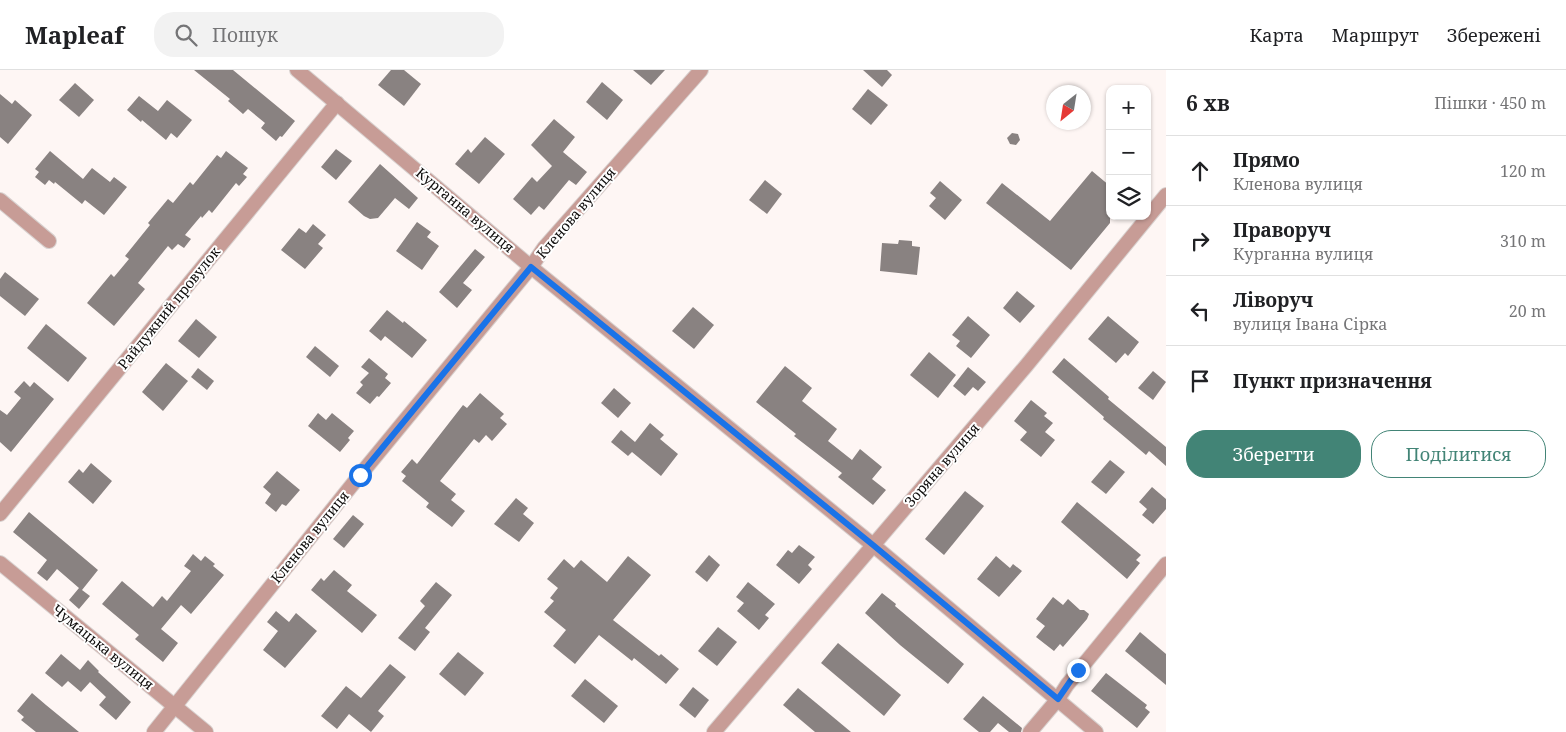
<!DOCTYPE html>
<html lang="uk">
<meta charset="utf-8">
<style>
body{margin:0;font-family:"Noto Serif",serif;background:#f2f2f2;color:#202124}
.controls{position:absolute;right:15px;top:15px;display:grid;overflow:hidden;border-radius:10px;box-shadow:0 1px 4px #0004}
.controls button{width:45px;height:45px;display:grid;place-items:center;padding:0;border:0;border-bottom:1px solid #e0e0e0;background:#fff;color:#202124;font:25px sans-serif}
.compass{position:absolute;left:1046px;top:15px;width:45px;height:45px;border-radius:50%;background:#fff;box-shadow:0 1px 4px #0004;rotate:210deg}
.stop{position:absolute;width:15px;height:15px;margin:-11px;border:4px solid #1a73e8;border-radius:50%;background:#fff}
.stop.end{background:#1a73e8;border-color:#fff;box-shadow:0 1px 5px #0008}
.list{margin:0;padding:0;list-style:none}
h2{display:flex;justify-content:space-between;align-items:center;height:65px;margin:0;padding:0 20px;font-size:21px}
h2 small{font-size:16px;font-weight:400;color:#757577}
.list li{display:grid;grid-template-columns:32px 1fr auto;gap:15px;align-items:center;box-sizing:border-box;height:70px;padding:0 20px;border-top:1px solid #e0e0e0}
.list b{display:block;font-size:19px;white-space:nowrap}
.list p{margin:0;font-size:16px;white-space:nowrap;color:#757577}
.list em{font-size:16px;font-style:normal;color:#757577}
.actions{display:flex;gap:10px;padding:15px 20px}
.actions a{flex:1;padding:11px 0;border:1px solid #428476;border-radius:20px;text-align:center;font-size:18px;color:#428476}
.actions .main{background:#428476;color:#fff}
.icon{flex:none;width:28px;height:28px;fill:none;stroke:currentColor;stroke-width:2;stroke-linecap:round;stroke-linejoin:round}
.map{position:relative;flex:none;width:1166px;height:662px;overflow:hidden}
header{display:flex;align-items:center;gap:30px;box-sizing:border-box;height:70px;padding:0 25px;background:#fff;border-bottom:1px solid #e0e0e0}
header strong{font-size:24px}
nav{display:flex;gap:28px;margin-inline-start:auto;font-size:18px}
.search{width:350px;height:45px;background:#f2f2f2;display:flex;align-items:center;gap:12px;box-sizing:border-box;padding:0 18px;border-radius:20px;color:#757577;font-size:19px}
main{display:flex}
aside{flex:1;background:#fff}
.map>svg:first-child{display:block}
.building{fill:#898281}
.lines{fill:none;stroke-linecap:round;stroke-linejoin:round}
.minor-casing{stroke:#d8d1cf;stroke-width:16}
.minor{stroke:#c79c96;stroke-width:14}
.route{stroke:#1a73e8;stroke-width:6}
.labels{text-anchor:middle;stroke-width:4;stroke-linejoin:round;paint-order:stroke}
.street-label{font-size:14px;fill:#0f0d0c;stroke:#fff}
</style>
<header>
<strong>Mapleaf</strong>
<div class="search"><svg class="icon" aria-label="search" viewBox="0 0 24 24"><circle cx="10" cy="10" r="6"/><path d="M15 15l6 6"/></svg>Пошук</div>
<nav><a>Карта</a><a>Маршрут</a><a>Збережені</a></nav>
</header>
<main>
<div class="map">
<svg width="1166" height="662" viewBox="0 0 1166 662">
<rect width="100%" height="100%" fill="#fef6f4"/>
<g class="building">
<polygon points="194,0 233,0 295,51 282,67 280,66 276,71 261,58 265,53 248,39 243,44 228,31 230,29"/>
<polygon points="391,0 404,0 421,14 404,36 378,15"/>
<polygon points="633,0 665,0 651,15"/>
<polygon points="863,0 887,0 892,5 882,17"/>
<polygon points="602,12 623,30 607,50 586,32"/>
<polygon points="75,13 94,30 79,47 59,30"/>
<polygon points="868,19 888,35 871,55 852,39"/>
<polygon points="0,24 12,34 15,30 32,45 8,74 0,67"/>
<polygon points="139,26 158,41 167,30 192,50 177,68 171,63 166,70 142,50 141,52 127,40"/>
<polygon points="554,49 575,67 563,82 587,102 576,115 569,110 544,140 539,136 531,145 513,129 532,107 537,112 552,96 531,75"/>
<polygon points="1012,63 1018,64 1020,70 1016,75 1010,74 1007,68"/>
<polygon points="485,67 505,84 479,114 455,94 468,79 471,83"/>
<polygon points="336,79 352,91 336,110 321,97"/>
<polygon points="50,81 83,109 92,98 110,112 114,107 127,117 104,145 85,130 82,134 55,112 54,114 49,110 45,115 35,107 39,102 35,99"/>
<polygon points="226,81 248,98 243,104 247,107 239,116 236,113 212,143 209,140 202,148 201,146 185,165 191,169 184,178 178,174 172,180 168,176 138,213 145,219 114,256 87,233 111,204 114,207 129,189 125,186 150,155 148,153 168,129 173,133 190,112 193,115 217,85 221,88"/>
<polygon points="380,94 418,128 409,139 395,128 378,148 370,149 364,146 348,132"/>
<polygon points="1092,101 1110,116 1110,153 1071,200 986,133 1002,113 1050,151"/>
<polygon points="765,110 782,124 767,144 749,130"/>
<polygon points="940,111 962,130 945,150 929,136 936,128 930,123"/>
<polygon points="417,152 431,162 427,167 439,176 422,200 396,181"/>
<polygon points="313,154 326,165 318,174 323,178 305,199 281,180 299,158 306,163"/>
<polygon points="899,170 912,171 912,176 920,177 917,205 880,201 882,173 898,174"/>
<polygon points="475,179 485,187 463,213 472,220 457,238 439,222"/>
<polygon points="5,202 39,229 25,246 0,226 0,209"/>
<polygon points="1017,221 1035,236 1020,253 1003,238"/>
<polygon points="693,237 714,255 694,279 672,261"/>
<polygon points="387,240 403,253 404,251 427,270 412,288 385,266 381,271 369,261"/>
<polygon points="968,246 990,265 971,288 956,276 960,271 952,265"/>
<polygon points="1108,246 1139,272 1128,286 1125,283 1116,293 1088,269"/>
<polygon points="196,249 217,267 199,288 178,271"/>
<polygon points="46,254 87,288 68,312 27,278"/>
<polygon points="315,276 339,296 330,307 306,287"/>
<polygon points="929,282 956,305 938,328 910,305"/>
<polygon points="369,288 388,304 385,308 391,313 379,327 377,326 370,334 356,323 363,315 360,312 369,303 361,297"/>
<polygon points="1064,288 1109,327 1108,329 1166,377 1166,396 1149,381 1146,385 1120,363 1103,349 1104,347 1052,302"/>
<polygon points="166,293 188,311 163,341 142,322"/>
<polygon points="785,296 812,318 802,331 837,359 828,371 852,390 860,379 882,397 872,409 886,420 873,435 838,407 842,403 794,366 796,364 756,332"/>
<polygon points="968,297 986,312 978,321 973,317 965,326 953,316"/>
<polygon points="198,298 214,311 207,320 191,307"/>
<polygon points="1153,301 1166,312 1153,330 1138,318"/>
<polygon points="24,311 30,317 34,312 54,329 11,382 0,372 0,340 7,345 21,328 14,322"/>
<polygon points="614,318 631,333 618,348 601,333"/>
<polygon points="480,323 504,344 500,348 507,354 492,371 486,365 479,373 474,369 440,411 456,424 451,430 465,441 452,457 426,437 429,433 402,411 406,406 401,402 412,389 417,394 463,335 467,338"/>
<polygon points="1031,330 1047,343 1044,346 1053,353 1045,362 1055,370 1041,387 1020,370 1027,362 1014,351"/>
<polygon points="318,343 326,350 332,343 354,361 348,368 350,370 340,382 308,356"/>
<polygon points="650,353 664,365 660,369 678,384 661,406 632,382 628,386 611,372 621,360 635,372"/>
<polygon points="1110,390 1125,402 1106,424 1091,412"/>
<polygon points="91,393 112,411 93,434 68,412 79,399 83,403"/>
<polygon points="277,401 300,420 286,436 282,434 276,442 265,433 271,424 263,417"/>
<polygon points="1152,417 1166,429 1166,439 1153,454 1142,445 1147,439 1139,432"/>
<polygon points="965,421 984,436 944,485 925,469"/>
<polygon points="516,428 528,438 523,444 534,453 519,472 494,454"/>
<polygon points="1077,432 1141,485 1136,490 1140,493 1127,509 1061,452"/>
<polygon points="29,442 98,500 82,520 90,526 79,539 69,530 79,518 57,499 47,511 37,503 47,490 13,462"/>
<polygon points="353,445 364,454 344,478 333,469"/>
<polygon points="799,475 815,487 808,495 812,499 799,514 776,495 788,480 792,483"/>
<polygon points="193,484 201,491 205,486 215,494 213,496 224,505 191,544 181,535 161,559 178,573 163,592 135,569 139,565 102,534 122,511 153,537 162,526 167,531 191,501 184,496"/>
<polygon points="709,485 720,495 707,512 695,502"/>
<polygon points="628,486 651,505 613,550 659,586 661,584 679,599 666,614 634,588 632,591 599,565 575,594 553,576 566,560 544,542 554,531 550,528 558,518 547,509 564,489 574,498 581,490 607,512"/>
<polygon points="996,486 1010,498 1013,494 1022,501 999,527 977,509"/>
<polygon points="334,500 352,515 347,521 377,545 362,563 311,520 321,508 324,511"/>
<polygon points="436,512 452,525 425,558 430,562 415,581 398,568 425,536 420,531"/>
<polygon points="748,512 775,534 765,545 769,548 759,560 737,541 744,533 736,527"/>
<polygon points="882,523 896,534 895,536 964,594 948,614 900,575 865,543"/>
<polygon points="1053,527 1063,535 1068,529 1080,540 1084,540 1089,544 1087,549 1063,577 1060,574 1054,581 1036,567 1045,556 1036,549"/>
<polygon points="276,541 289,552 296,543 317,561 285,598 263,580 278,561 267,552"/>
<polygon points="718,557 737,572 717,596 698,581"/>
<polygon points="1140,562 1166,584 1166,615 1125,581"/>
<polygon points="838,573 901,625 884,646 821,593"/>
<polygon points="458,582 484,603 465,626 439,604"/>
<polygon points="61,584 80,600 88,590 99,601 98,602 131,632 116,650 99,635 106,627 90,612 81,622 68,611 62,617 45,603"/>
<polygon points="390,594 406,607 378,641 384,646 371,662 349,644 337,659 321,646 346,616 361,628"/>
<polygon points="1106,603 1147,635 1145,638 1150,642 1137,658 1091,621"/>
<polygon points="585,609 618,636 604,653 571,626"/>
<polygon points="693,617 709,630 695,648 679,635"/>
<polygon points="798,618 821,637 851,662 815,662 783,635"/>
<polygon points="32,623 46,635 79,662 36,662 21,650 24,647 17,641"/>
<polygon points="983,626 1022,658 1021,662 1009,662 998,653 990,662 979,662 963,649"/>
</g>
<g class="lines">
<defs>
<g id="minor">
<polyline points="297,0 531,197 873,475 1096,662"/>
<polyline points="0,130 49,171"/>
<polyline points="0,444 337,33"/>
<polyline points="0,493 206,662"/>
<polyline points="154,662 360,405 531,197 544,178 701,0"/>
<polyline points="714,662 1026,296 1166,125"/>
<polyline points="1030,662 1058,629 1067,615 1166,494"/>
</g>
</defs>
<use href="#minor" class="minor-casing"/>
<use href="#minor" class="minor"/>
</g>
<g class="lines">
<polyline class="route" points="360,405 531,197 873,475 1058,629 1078,600"/>
</g>
<g class="labels">
<g class="street-label">
<text transform="translate(465 140) rotate(40)" y="5">Курганна вулиця</text>
<text transform="translate(576 143) rotate(-50)" y="5">Кленова вулиця</text>
<text transform="translate(169 238) rotate(-51)" y="5">Райдужний провулок</text>
<text transform="translate(942 395) rotate(-49)" y="5">Зоряна вулиця</text>
<text transform="translate(310 467) rotate(-51)" y="5">Кленова вулиця</text>
<text transform="translate(103 577) rotate(39)" y="5">Чумацька вулиця</text>
</g>
</g>
</svg>
<div class="controls">
<button>+</button>
<button>−</button>
<button><svg class="icon" aria-label="layers" viewBox="0 0 24 24"><path d="M12 4l9 5-9 5-9-5zM3 14l9 5 9-5"/></svg></button>
</div>
<svg class="compass" viewBox="-18 -18 36 36"><path d="M0-13l5 13h-10z" fill="#e53935"/><path d="M0 13l5-13h-10z" fill="#757577"/></svg>
<div class="stop" style="left:360px;top:405px"></div>
<div class="stop end" style="left:1078px;top:600px"></div>
</div>
<aside>
<h2>6 хв<small>Пішки · 450 m</small></h2>
<ul class="list">
<li><svg class="icon" aria-label="ahead" viewBox="0 0 24 24"><path d="M12 20V5M6 11l6-6 6 6"/></svg><div><b>Прямо</b><p>Кленова вулиця</p></div><em>120 m</em></li>
<li><svg class="icon" aria-label="right" viewBox="0 0 24 24"><path d="M7 20v-9h11M14 6l5 5-5 5"/></svg><div><b>Праворуч</b><p>Курганна вулиця</p></div><em>310 m</em></li>
<li><svg class="icon" aria-label="left" viewBox="0 0 24 24"><path d="M17 20v-9H6M10 6l-5 5 5 5"/></svg><div><b>Ліворуч</b><p>вулиця Івана Сірка</p></div><em>20 m</em></li>
<li><svg class="icon" aria-label="arrive" viewBox="0 0 24 24"><path d="M6 21V4h12l-3 4 3 4H6"/></svg><div><b>Пункт призначення</b></div></li>
</ul>
<div class="actions"><a class="main">Зберегти</a><a>Поділитися</a></div>
</aside>
</main>
